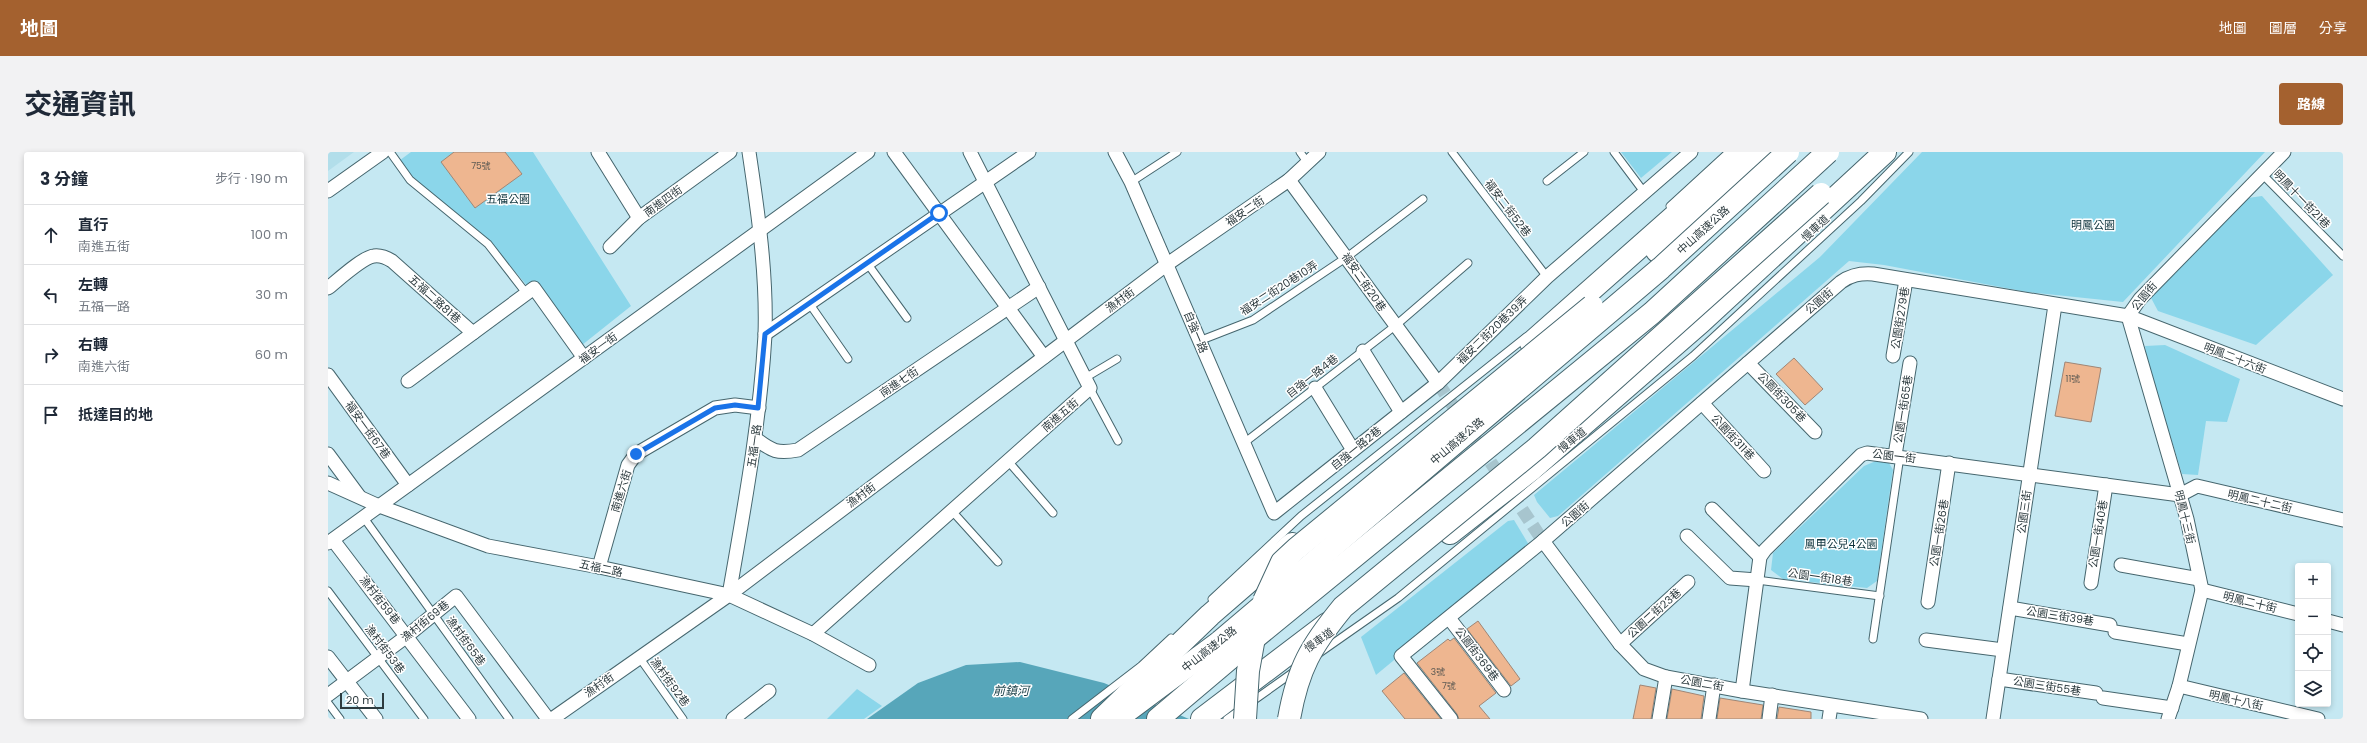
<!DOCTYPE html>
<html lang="zh-TW">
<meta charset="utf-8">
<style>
body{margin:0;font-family:Poppins,"Noto Sans TC",sans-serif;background:#f2f2f3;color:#1f2937}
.controls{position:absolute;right:12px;bottom:12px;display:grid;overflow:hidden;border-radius:4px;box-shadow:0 2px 6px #0003}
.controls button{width:36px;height:36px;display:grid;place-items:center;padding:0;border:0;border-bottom:1px solid #e0e1e3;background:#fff;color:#1f2937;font:20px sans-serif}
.scale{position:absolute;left:12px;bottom:10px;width:44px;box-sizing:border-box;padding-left:4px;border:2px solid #2d3b3f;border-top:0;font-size:11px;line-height:14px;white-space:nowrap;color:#2d3b3f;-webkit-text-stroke:3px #fff;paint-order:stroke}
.stop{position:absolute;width:12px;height:12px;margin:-9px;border:3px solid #1a73e8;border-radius:50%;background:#fff}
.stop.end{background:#1a73e8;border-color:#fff;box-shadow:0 1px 4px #0008}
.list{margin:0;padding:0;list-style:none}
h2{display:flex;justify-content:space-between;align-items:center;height:52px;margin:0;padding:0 16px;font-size:17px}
h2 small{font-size:13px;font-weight:400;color:#747a83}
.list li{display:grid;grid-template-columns:26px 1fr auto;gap:12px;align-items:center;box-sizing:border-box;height:60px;padding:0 16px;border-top:1px solid #e0e1e3}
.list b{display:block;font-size:15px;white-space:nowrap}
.list p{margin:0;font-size:13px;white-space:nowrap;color:#747a83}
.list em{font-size:13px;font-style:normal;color:#747a83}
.icon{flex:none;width:22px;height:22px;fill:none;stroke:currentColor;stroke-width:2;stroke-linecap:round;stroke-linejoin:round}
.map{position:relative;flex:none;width:2015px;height:567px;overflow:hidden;border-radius:4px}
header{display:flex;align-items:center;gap:24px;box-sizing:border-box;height:56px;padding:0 20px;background:#a4612f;color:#fff}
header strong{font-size:19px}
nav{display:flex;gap:22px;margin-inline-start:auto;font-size:14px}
.intro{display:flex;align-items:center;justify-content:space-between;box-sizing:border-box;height:96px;padding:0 24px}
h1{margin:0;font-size:28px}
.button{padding:10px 18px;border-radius:4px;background:#a4612f;color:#fff;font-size:14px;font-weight:700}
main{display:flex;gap:24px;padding:0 24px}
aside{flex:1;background:#fff;border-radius:4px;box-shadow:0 2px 6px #0003}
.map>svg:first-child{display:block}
.built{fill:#b2deea}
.green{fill:#8bd6ea}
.water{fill:#57a6ba}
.building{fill:#eeb690;stroke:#9f8676}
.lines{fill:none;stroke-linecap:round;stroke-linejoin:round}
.minor-tunnel{stroke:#a7c5ce;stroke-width:13;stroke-dasharray:13 6;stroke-linecap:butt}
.service-casing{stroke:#46666e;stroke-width:9}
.minor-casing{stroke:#46666e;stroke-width:15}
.motorway-casing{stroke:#46666e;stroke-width:24}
.service{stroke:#fff;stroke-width:7}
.minor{stroke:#fff;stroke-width:13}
.motorway{stroke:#fff;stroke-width:22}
.motorway-bridge-casing{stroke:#46666e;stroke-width:24;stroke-linecap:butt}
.motorway-bridge{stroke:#fff;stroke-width:22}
.route{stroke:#1a73e8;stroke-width:5}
.labels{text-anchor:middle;stroke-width:3;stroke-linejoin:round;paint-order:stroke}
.number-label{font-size:9px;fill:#5d5a53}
.park-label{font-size:11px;fill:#0c323b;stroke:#fff}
.street-label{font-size:11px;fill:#2d3b3f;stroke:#fff}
.water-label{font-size:12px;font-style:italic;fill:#173c45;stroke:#fff}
</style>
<header>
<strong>地圖</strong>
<nav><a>地圖</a><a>圖層</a><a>分享</a></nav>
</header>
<div class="intro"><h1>交通資訊</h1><a class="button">路線</a></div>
<main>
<aside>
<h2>3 分鐘<small>步行 · 190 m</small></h2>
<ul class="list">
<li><svg class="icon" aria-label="ahead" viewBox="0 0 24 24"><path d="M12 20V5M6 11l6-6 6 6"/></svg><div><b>直行</b><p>南進五街</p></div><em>100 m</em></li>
<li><svg class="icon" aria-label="left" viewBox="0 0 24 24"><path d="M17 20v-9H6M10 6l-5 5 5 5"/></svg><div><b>左轉</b><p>五福一路</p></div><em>30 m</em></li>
<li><svg class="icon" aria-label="right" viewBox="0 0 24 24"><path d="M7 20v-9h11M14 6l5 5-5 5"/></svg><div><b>右轉</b><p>南進六街</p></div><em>60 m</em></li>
<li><svg class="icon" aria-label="arrive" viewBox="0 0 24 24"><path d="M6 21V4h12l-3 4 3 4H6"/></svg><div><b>抵達目的地</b></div></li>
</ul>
</aside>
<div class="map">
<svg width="2015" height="567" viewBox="0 0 2015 567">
<rect width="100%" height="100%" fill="#c5e8f2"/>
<polygon class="built" points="0,0 26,0 0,19"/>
<g class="green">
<polygon points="83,0 205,0 303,154 244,201 201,136 168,97 68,11"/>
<polygon points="1293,0 1344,0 1313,26"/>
<polygon points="1594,0 1937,0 1795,150 1699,140 1556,113 1521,109 1230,364 1222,366 1209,350 1206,343 1492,105"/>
<polygon points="1934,44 2005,123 1928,193 1830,159 1822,144 1920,46"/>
<polygon points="1837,193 1912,227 1899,270 1878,269 1870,323 1854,322 1819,208 1817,194"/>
<polygon points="1548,309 1561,311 1565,318 1549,429 1539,436 1455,427 1443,418 1445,401 1536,314"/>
<polygon points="1186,368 1201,393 1198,399 1048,523 1033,485 1180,369"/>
<polygon points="529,537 554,554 536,567 499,567"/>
</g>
<polygon class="water" points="692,510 776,531 861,567 539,567 590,531 638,513"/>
<g class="building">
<polygon points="126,0 177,0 194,22 147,56 113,10"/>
<polygon points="1466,206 1495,237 1477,253 1448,222"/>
<polygon points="1737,210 1773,216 1763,270 1727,264"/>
<polygon points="1150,469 1192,527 1183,534 1139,477"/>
<polygon points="1126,486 1168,541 1151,554 1162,567 1131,567 1129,562 1089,511 1120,487 1122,489"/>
<polygon points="1076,521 1113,567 1077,567 1054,539"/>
<polygon points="1312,533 1328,536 1323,567 1305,567"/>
<polygon points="1344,537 1376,544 1373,567 1339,567"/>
<polygon points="1392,546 1435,553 1433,567 1389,567"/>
<polygon points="1451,555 1483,560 1483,567 1449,567"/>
</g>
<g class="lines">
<polyline class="minor-tunnel" points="1110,231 1215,389"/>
<defs>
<g id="service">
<polyline points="62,0 82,28 160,92 198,141"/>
<polyline points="972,0 979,10"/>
<polyline points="1124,0 1219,125"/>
<polyline points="1286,0 1316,40"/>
<polyline points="1934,22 2015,104"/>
<polyline points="1219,29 1256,0"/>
<polyline points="803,30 849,0"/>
<polyline points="1342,54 1401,0"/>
<polyline points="539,111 579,166"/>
<polyline points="481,151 520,207"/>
<polyline points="871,189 925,168 1019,105 1095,47"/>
<polyline points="757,226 789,207"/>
<polyline points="761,235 790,289"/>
<polyline points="916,291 1067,174 1140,111"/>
<polyline points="680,309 725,361"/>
<polyline points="624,359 670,410"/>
<polyline points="36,366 181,567"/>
<polyline points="1429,428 1552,444"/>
<polyline points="0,439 96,567"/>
<polyline points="884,447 973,364 1198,185"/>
<polyline points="1545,487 1572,304"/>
<polyline points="990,502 1070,446 1365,204 1533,49 1581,0"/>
<polyline points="311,505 355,567"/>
<polyline points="0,551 12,567"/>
<polyline points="922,551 967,519"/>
<polyline points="744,567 813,514 843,486"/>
<polyline points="899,567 913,557"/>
</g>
<g id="minor">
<polyline points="270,0 311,66"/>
<polyline points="566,0 716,205"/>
<polyline points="787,0 803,30 946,361 1110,231 1219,125 1363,0"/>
<polyline points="961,28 1110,231"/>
<polyline points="0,39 55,0"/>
<polyline points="282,95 311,66 402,0"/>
<path d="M0,136C10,128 35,105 46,104C53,103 59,106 64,109L145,181"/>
<polyline points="1800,164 1859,367 1874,438 1851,534 1840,567"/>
<polyline points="1800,164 2015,247"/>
<polyline points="437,182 701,0"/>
<polyline points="1035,199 1073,260"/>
<polyline points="1565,204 1578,128"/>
<polyline points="1420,211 1487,280"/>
<polyline points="0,223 80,333"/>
<polyline points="80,229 206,136 256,206"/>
<polyline points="987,236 1025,298"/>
<polyline points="1374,251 1436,319"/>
<path d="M428,287C444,299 449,302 470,298L711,135"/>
<polyline points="0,302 31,344"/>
<polyline points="1567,303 1582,211"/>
<polyline points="0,331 51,354 160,394 271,415 401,443 485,482 541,513"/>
<polyline points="1384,357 1432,405"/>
<polyline points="1359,384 1402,426 1429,428"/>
<polyline points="5,388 141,567"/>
<polyline points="1215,389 1292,492 1316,517 1338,525 1414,539 1593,567"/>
<polyline points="0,391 540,0"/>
<polyline points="1793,413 1871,427"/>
<polyline points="271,415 300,313 308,302 387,256 407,253 431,256"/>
<polyline points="1763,431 1778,333"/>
<polyline points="1874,438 1970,462"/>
<path d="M401,443C416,357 432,271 437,183C439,122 430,60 421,0"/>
<polyline points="1600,450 1621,311"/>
<polyline points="1682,456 1782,473"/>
<polyline points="1121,466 1176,538"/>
<polyline points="2000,469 2015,473"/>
<polyline points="1787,480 1860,492"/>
<polyline points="485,482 762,236 642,0"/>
<polyline points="1598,488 1675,498"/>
<polyline points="1292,492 1360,430"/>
<polyline points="0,505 48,567"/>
<polyline points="1671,527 1768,541"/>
<polyline points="1851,534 1990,567"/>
<polyline points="1414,539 1432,405 1437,398 1533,303 1539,301 1852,343 1869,334 2015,368"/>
<polyline points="0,543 79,484 128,444 220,567"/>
<polyline points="1775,546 1844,556"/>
<polyline points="224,567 401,443 838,113 961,28 991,0"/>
<polyline points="405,567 441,539"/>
<path d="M1123,567L1073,504L1215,389L1513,130C1523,123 1532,121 1545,122L1800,164L1812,147L1956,0"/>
<polyline points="1331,567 1338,525"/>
<polyline points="1381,567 1386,533"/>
<polyline points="1441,567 1444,543"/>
<polyline points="1501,567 1503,554"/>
<polyline points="1665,567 1727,153"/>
</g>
<g id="motorway">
<polyline points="1329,99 1383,54 1440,0"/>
<polyline points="1203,191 1419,0"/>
<polyline points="1122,381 1204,317 1373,170 1557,0"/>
<polyline points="791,565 893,489"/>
<polyline points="774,567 882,463 964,392"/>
<polyline points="830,567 902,506"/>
<polyline points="874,567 999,472"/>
</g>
</defs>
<use href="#service" class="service-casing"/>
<use href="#minor" class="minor-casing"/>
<use href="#motorway" class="motorway-casing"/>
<use href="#service" class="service"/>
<use href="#minor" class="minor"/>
<use href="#motorway" class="motorway"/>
<defs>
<g id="motorway-bridge">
<polyline points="936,449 954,410 968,397 1264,154"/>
<polyline points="893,489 1333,116 1460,0"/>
<polyline points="902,506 1324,161 1500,0"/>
<polyline points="917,567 920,519 927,480"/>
<path d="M961,567C970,516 983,494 1015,455L1209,296L1493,42"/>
</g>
</defs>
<use href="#motorway-bridge" class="motorway-bridge-casing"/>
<use href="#motorway-bridge" class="motorway-bridge"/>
</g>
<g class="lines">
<polyline class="route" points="308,302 387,256 407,253 430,256 437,182 611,61"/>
</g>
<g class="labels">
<g class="number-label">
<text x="153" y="17">75號</text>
<text x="1745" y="230">11號</text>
<text x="1110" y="523">3號</text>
<text x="1121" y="537">7號</text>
</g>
<g class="park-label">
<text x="180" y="51">五福公園</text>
<text x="1765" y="77">明鳳公園</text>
<text x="1513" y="396">鳳甲公兒4公園</text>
</g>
<g class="street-label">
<text transform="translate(1974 47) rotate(46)" y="4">明鳳十一街21巷</text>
<text transform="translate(335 49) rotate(-36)" y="4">南進四街</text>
<text transform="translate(1180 56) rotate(53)" y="4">福安二街52巷</text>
<text transform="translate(917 59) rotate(-34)" y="4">福安二街</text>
<text transform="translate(1487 76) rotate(-43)" y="4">慢車道</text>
<text transform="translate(1375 78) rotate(-42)" y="4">中山高速公路</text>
<text transform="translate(1036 130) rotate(55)" y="4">福安二街20巷</text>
<text transform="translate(951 136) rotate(-33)" y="4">福安二街20巷10弄</text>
<text transform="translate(1816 144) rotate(-50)" y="4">公園街</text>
<text transform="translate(107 147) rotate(42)" y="4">五福二路81巷</text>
<text transform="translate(792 148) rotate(-37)" y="4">漁村街</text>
<text transform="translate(1491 149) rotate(-41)" y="4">公園街</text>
<text transform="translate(1572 166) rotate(-81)" y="4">公園街279巷</text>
<text transform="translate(1164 178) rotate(-44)" y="4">福安二街20巷39弄</text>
<text transform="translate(868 180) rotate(67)" y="4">自強一路</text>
<text transform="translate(270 196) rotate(-36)" y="4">福安一街</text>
<text transform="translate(1907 206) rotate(21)" y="4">明鳳二十六街</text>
<text transform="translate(984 224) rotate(-38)" y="4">自強一路4巷</text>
<text transform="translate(571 230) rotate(-34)" y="4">南進七街</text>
<text transform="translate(1454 245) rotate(46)" y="4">公園街305巷</text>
<text transform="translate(1575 257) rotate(-81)" y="4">公園一街65巷</text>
<text transform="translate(732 263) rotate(-41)" y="4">南進五街</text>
<text transform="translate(40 278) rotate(54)" y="4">福安一街67巷</text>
<text transform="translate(1405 285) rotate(47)" y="4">公園街311巷</text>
<text transform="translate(1244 288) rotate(-39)" y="4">慢車道</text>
<text transform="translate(1129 289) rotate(-40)" y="4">中山高速公路</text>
<text transform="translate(426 294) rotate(-82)" y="4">五福一路</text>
<text transform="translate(1028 296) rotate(-39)" y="4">自強一路2巷</text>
<text transform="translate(1566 304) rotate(7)" y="4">公園一街</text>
<text transform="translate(293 339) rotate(-73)" y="4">南進六街</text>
<text transform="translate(533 343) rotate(-37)" y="4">漁村街</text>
<text transform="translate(1932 349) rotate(13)" y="4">明鳳二十二街</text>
<text transform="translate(1696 360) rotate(-82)" y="4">公園三街</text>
<text transform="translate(1247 362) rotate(-41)" y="4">公園街</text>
<text transform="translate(1857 365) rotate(76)" y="4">明鳳十三街</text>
<text transform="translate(1611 381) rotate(-81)" y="4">公園一街26巷</text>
<text transform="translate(1770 382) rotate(-81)" y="4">公園一街40巷</text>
<text transform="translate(273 416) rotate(12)" y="4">五福二路</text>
<text transform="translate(1492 425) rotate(8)" y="4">公園一街18巷</text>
<text transform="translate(52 448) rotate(52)" y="4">漁村街59巷</text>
<text transform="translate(1922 450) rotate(14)" y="4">明鳳二十街</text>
<text transform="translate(1326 461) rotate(-42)" y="4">公園二街23巷</text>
<text transform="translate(1732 464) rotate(9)" y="4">公園三街39巷</text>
<text transform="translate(97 469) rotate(-39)" y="4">漁村街69巷</text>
<text transform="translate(991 488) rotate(-35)" y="4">慢車道</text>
<text transform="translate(138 489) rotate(54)" y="4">漁村街65巷</text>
<text transform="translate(57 497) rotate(53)" y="4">漁村街53巷</text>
<text transform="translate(881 497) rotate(-38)" y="4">中山高速公路</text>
<text transform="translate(1149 502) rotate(53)" y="4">公園街369巷</text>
<text transform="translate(342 530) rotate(54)" y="4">漁村街92巷</text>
<text transform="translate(1374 531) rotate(10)" y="4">公園二街</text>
<text transform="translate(271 533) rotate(-35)" y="4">漁村街</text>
<text transform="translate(1719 534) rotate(9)" y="4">公園三街55巷</text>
<text transform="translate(1908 548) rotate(13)" y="4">明鳳十八街</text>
</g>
<g class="water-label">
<text x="683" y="543">前鎮河</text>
</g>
</g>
</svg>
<div class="controls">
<button>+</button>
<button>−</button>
<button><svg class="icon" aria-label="locate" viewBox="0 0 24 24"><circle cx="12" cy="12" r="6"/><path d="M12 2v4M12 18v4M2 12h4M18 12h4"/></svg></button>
<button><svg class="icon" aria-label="layers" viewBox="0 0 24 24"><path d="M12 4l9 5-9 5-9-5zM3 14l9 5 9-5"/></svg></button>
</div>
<div class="scale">20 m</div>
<div class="stop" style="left:611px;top:61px"></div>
<div class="stop end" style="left:308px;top:302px"></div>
</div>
</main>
